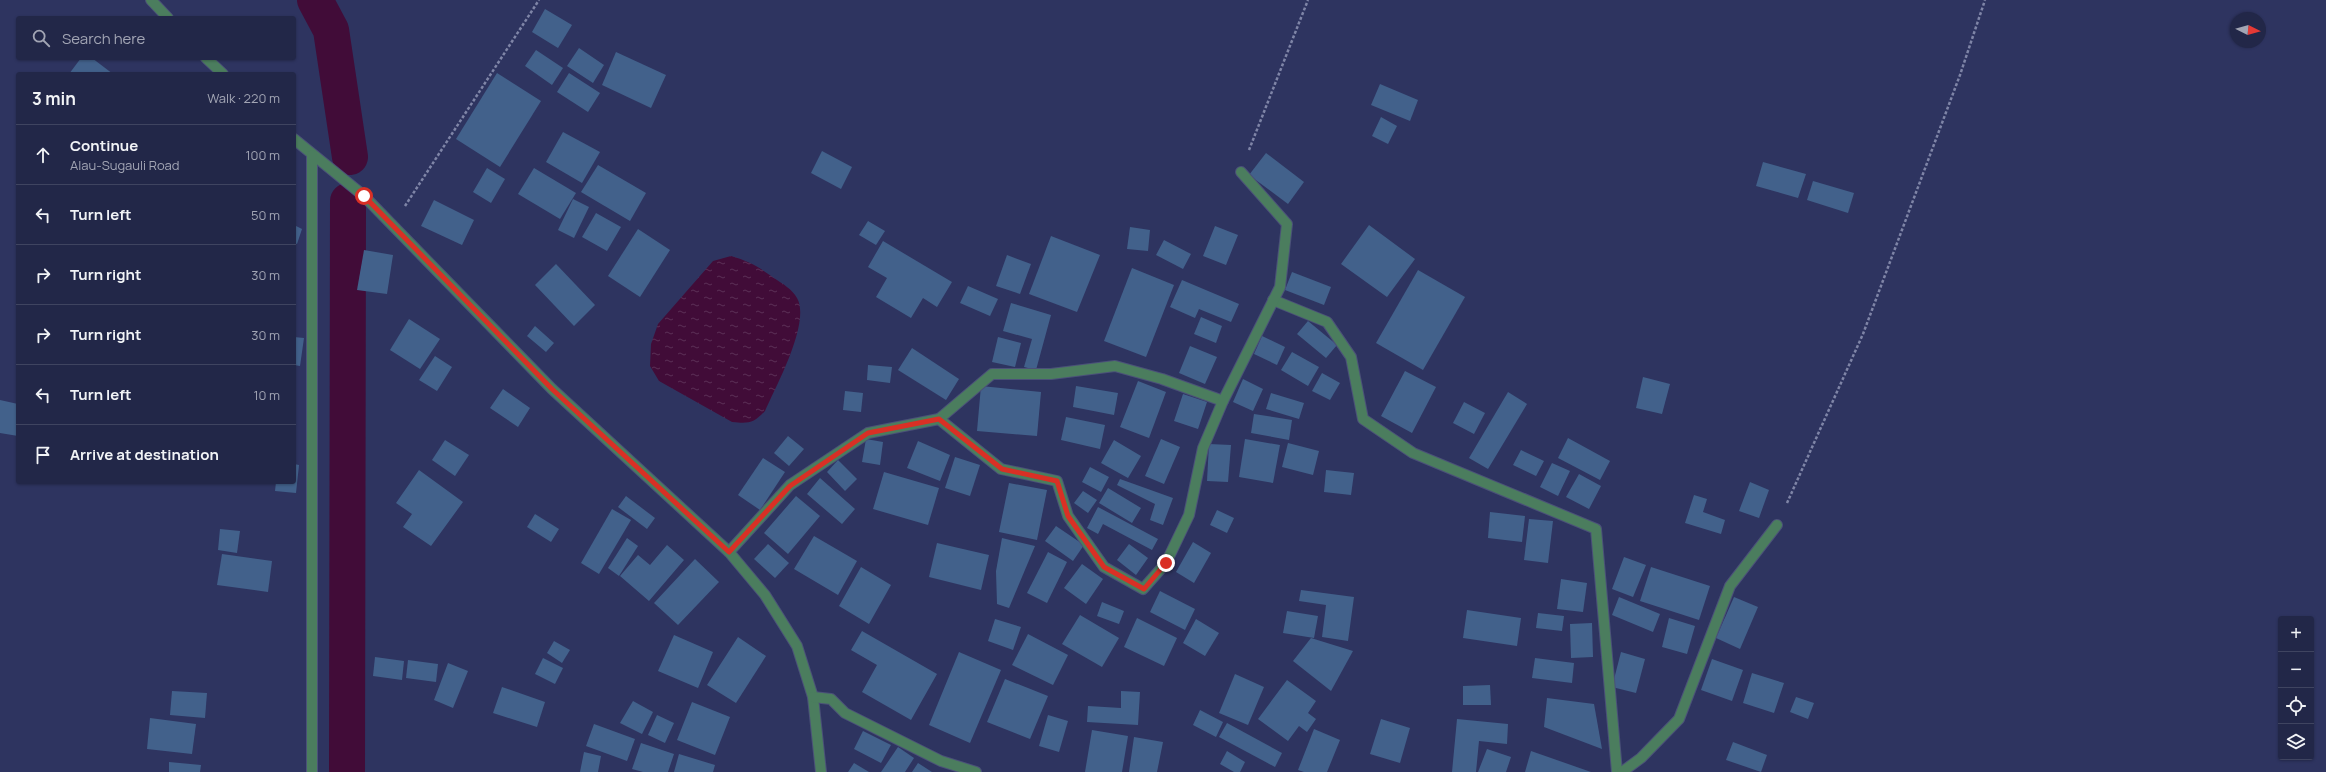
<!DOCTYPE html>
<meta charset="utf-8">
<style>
body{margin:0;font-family:Manrope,sans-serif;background:#2a2f4f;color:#f1f3f6}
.controls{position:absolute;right:12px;bottom:12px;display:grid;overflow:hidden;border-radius:4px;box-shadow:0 1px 3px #0004}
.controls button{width:36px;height:36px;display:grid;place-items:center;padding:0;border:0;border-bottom:1px solid #3f4460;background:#222748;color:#f1f3f6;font:20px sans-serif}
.compass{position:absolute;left:2230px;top:12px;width:36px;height:36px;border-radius:50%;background:#222748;box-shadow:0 1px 3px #0004;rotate:95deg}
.stop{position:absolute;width:12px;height:12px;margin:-9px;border:3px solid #d93025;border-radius:50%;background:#fff}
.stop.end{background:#d93025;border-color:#fff;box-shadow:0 1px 4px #0008}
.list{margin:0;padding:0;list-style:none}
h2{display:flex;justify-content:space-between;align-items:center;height:52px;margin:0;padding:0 16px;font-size:17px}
h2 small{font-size:13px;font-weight:400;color:#a2a5b4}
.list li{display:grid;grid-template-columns:26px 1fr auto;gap:12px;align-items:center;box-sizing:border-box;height:60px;padding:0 16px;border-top:1px solid #3f4460}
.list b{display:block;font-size:15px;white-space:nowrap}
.list p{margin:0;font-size:13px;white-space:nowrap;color:#a2a5b4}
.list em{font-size:13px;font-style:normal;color:#a2a5b4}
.icon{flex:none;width:22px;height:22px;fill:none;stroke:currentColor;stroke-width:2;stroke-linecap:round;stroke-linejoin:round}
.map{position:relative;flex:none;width:2326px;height:772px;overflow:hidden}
.search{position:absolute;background:#222748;box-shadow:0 1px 3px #0004;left:16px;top:16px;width:280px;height:44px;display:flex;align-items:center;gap:10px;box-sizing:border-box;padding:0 14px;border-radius:4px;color:#a2a5b4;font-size:15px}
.panel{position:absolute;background:#222748;box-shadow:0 1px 3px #0004;left:16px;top:72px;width:280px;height:412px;border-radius:4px}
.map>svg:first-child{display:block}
.water{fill:url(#water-ripples)}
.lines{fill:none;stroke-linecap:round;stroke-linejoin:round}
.canal{stroke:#410c38;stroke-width:36}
.building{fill:#42618b}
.street-casing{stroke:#4b5179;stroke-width:12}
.path{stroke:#7f85a7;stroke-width:2.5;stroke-dasharray:3 2;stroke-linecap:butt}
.street{stroke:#4b7d5e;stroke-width:10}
.route{stroke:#d93025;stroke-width:5}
</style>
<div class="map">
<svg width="2326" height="772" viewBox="0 0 2326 772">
<defs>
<pattern id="water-ripples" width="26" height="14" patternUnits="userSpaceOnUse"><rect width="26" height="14" fill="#410c38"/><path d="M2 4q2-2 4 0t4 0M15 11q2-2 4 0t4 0" fill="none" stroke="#5c2f56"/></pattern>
</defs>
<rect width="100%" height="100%" fill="#2e3460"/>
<path class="water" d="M731,256C749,261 759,267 774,278C783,284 792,289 797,298C811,322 776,386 765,411C754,423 749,424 732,422L659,381L650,366L651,344L658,324L713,261Z"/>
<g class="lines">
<g class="canal">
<polyline points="315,0 331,30 350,157"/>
<polyline points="347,772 348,201"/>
</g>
</g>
<g class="building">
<polygon points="545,9 572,25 558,48 532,32"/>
<polygon points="579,48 604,65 593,83 567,66"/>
<polygon points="536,50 563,68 552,85 525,66"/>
<polygon points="616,52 666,75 651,108 602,85"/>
<polygon points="81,58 92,58 113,74 69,74"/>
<polygon points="497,73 541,101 500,167 456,139"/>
<polygon points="569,73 600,93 588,112 557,92"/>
<polygon points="1380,84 1418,100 1410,121 1371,105"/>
<polygon points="1381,117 1397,126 1388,144 1372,136"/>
<polygon points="563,132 600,152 582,183 546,162"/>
<polygon points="822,151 852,167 841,189 811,173"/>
<polygon points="1266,153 1304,182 1288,204 1249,175"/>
<polygon points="1763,162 1806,174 1798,198 1756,186"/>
<polygon points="598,165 646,193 630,221 581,192"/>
<polygon points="487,168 505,179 491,203 473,192"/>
<polygon points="534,168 576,193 560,219 518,194"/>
<polygon points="1813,181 1854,193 1848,213 1807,200"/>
<polygon points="573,199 589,207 574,238 558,230"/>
<polygon points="434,200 474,220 462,245 421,226"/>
<polygon points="596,213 621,227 607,251 582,237"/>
<polygon points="868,221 885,231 876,245 859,235"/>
<polygon points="294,225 302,229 297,244 294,243"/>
<polygon points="1369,225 1415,259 1387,297 1341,264"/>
<polygon points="1215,226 1238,235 1226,265 1203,256"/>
<polygon points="1130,227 1150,230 1148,251 1127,249"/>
<polygon points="638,229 670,250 640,297 608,276"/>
<polygon points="1051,236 1100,255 1077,312 1029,294"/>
<polygon points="1164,240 1191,254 1183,269 1156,255"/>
<polygon points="883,241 952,282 937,307 923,298 911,318 876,297 887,278 868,267"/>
<polygon points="364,250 393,255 387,294 357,290"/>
<polygon points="1007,255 1031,264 1020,294 996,286"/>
<polygon points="556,264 595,305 574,326 535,285"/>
<polygon points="1132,268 1174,285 1146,357 1104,341"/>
<polygon points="1418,270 1465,297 1423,370 1376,343"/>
<polygon points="1292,272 1331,287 1324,305 1285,290"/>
<polygon points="1182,280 1239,304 1231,322 1199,309 1195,318 1170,307"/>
<polygon points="968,286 998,299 990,316 960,303"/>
<polygon points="1011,303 1051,315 1036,370 1024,367 1032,339 1003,331"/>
<polygon points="1201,317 1222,326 1216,343 1194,334"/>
<polygon points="409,319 440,339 420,369 390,350"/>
<polygon points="1308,321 1337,345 1326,358 1297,334"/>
<polygon points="535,326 554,343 546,352 527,336"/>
<polygon points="1262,336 1285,347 1277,365 1254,354"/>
<polygon points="294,337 304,338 300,366 294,365"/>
<polygon points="998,337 1021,343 1015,367 992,362"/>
<polygon points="1190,346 1217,357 1205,384 1179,373"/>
<polygon points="912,348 959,379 946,400 898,370"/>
<polygon points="1292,352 1319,367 1308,386 1281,370"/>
<polygon points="435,356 452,367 437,391 419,380"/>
<polygon points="868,365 892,367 890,383 867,380"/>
<polygon points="1405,371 1436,387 1412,433 1381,416"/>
<polygon points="1322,373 1340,383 1330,400 1312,391"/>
<polygon points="1643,377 1670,384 1662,414 1636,408"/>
<polygon points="1243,379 1263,389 1253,411 1233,402"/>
<polygon points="1138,381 1166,392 1149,438 1120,427"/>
<polygon points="981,386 1041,392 1037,436 977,431"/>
<polygon points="1076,386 1118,393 1114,415 1073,407"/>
<polygon points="503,389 530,408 518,427 490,408"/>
<polygon points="845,391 863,393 861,412 843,410"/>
<polygon points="1508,392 1527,404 1488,469 1469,458"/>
<polygon points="1271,393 1304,403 1299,419 1266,409"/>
<polygon points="1183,394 1207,402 1198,429 1174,421"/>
<polygon points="0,400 18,404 18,436 0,433"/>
<polygon points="1464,402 1485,413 1474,434 1453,423"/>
<polygon points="1254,414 1292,420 1289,440 1251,433"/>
<polygon points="1066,417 1105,425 1100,449 1061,440"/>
<polygon points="788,436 804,449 789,466 774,453"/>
<polygon points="1568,438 1610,461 1600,480 1558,458"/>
<polygon points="866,439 883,442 880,465 862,462"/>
<polygon points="1161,439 1180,447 1164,484 1145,476"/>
<polygon points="1245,439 1280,445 1273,483 1239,477"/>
<polygon points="445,440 469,455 455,476 432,460"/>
<polygon points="1114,440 1141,456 1128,478 1101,463"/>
<polygon points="918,441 950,455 940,481 907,468"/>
<polygon points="1288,443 1319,451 1313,475 1282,467"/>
<polygon points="1209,444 1231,445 1228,482 1207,481"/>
<polygon points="1521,450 1544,461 1536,476 1513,465"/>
<polygon points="955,457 980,465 970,496 945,488"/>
<polygon points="763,458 785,472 760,510 738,495"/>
<polygon points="838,460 857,479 845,491 827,472"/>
<polygon points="1552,463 1570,471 1558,496 1540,487"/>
<polygon points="294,464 299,465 296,493 275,491 276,482 294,482"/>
<polygon points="1090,467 1109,477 1101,492 1082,482"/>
<polygon points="419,470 463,502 431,546 403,527 412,514 396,503"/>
<polygon points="1326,470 1354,473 1351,495 1324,492"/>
<polygon points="884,472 939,488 928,525 873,509"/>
<polygon points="1579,474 1601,486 1589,509 1566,497"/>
<polygon points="820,478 855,509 842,524 807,494"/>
<polygon points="1120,479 1173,498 1163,525 1150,520 1155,504 1117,485"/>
<polygon points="1750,482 1769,490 1759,518 1739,511"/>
<polygon points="1009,483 1047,490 1037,540 999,532"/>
<polygon points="1108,488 1141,508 1132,523 1099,503"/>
<polygon points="1083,491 1097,500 1088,513 1074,503"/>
<polygon points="1694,495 1707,499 1703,512 1725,520 1721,534 1685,523"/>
<polygon points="626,496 655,518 647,529 618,507"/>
<polygon points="796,496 820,516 788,554 764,533"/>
<polygon points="1098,507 1158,539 1152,550 1103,524 1098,534 1087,528"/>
<polygon points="612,509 631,520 599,574 581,563"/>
<polygon points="1217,510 1234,518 1227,533 1210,525"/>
<polygon points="1490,512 1525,516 1522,542 1488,538"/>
<polygon points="535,514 559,529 551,542 527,527"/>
<polygon points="1529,519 1553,521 1548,563 1524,560"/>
<polygon points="1056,526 1084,545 1073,561 1045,541"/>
<polygon points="220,529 240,531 237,553 218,550"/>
<polygon points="814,536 857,561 838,595 794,569"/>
<polygon points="627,538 638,546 619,576 608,568"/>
<polygon points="1002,538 1035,546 1009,608 997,604 996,571"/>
<polygon points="1193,542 1211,553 1194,583 1176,572"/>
<polygon points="937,543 989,555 981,590 929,577"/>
<polygon points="768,544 789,563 775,578 754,559"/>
<polygon points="1129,544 1148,558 1136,575 1117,560"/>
<polygon points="667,545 684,560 649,601 620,576 638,555 650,565"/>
<polygon points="1048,552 1067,562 1047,603 1027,593"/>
<polygon points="222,554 272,561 268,592 217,585"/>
<polygon points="1624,557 1646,565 1633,597 1612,589"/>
<polygon points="695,559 719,582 678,625 654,603"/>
<polygon points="1082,564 1103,579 1086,604 1064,588"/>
<polygon points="861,567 891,585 869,624 839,606"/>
<polygon points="1651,567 1710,586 1699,620 1640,601"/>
<polygon points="1561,579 1587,583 1583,612 1557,609"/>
<polygon points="1301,590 1354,597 1348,641 1322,637 1326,605 1299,601"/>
<polygon points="1160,591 1195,609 1185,630 1150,612"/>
<polygon points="1619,597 1660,614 1653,632 1612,615"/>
<polygon points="1734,597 1758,607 1740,649 1716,638"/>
<polygon points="1102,602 1124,611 1119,624 1097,616"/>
<polygon points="1467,610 1521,618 1517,646 1463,638"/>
<polygon points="1287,611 1318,616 1314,638 1283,633"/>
<polygon points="1538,613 1564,616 1562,631 1536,628"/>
<polygon points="1080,615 1119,638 1102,667 1062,644"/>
<polygon points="1137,618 1177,638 1164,666 1124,647"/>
<polygon points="1669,618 1695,626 1687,654 1662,647"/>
<polygon points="995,619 1021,627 1013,650 988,641"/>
<polygon points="1196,619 1219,633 1205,656 1183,643"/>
<polygon points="1592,623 1593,657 1571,658 1570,624"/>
<polygon points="862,631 937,674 911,720 862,692 877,665 851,650"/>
<polygon points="1028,634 1068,655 1053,685 1012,665"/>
<polygon points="674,635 713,652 698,688 658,671"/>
<polygon points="738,637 766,656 736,703 707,685"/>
<polygon points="1311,638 1353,651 1331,691 1293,661"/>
<polygon points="554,641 570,650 562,663 547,653"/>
<polygon points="959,652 1001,670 970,743 929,725"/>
<polygon points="1621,652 1645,659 1636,693 1612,687"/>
<polygon points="375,657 404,661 402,680 373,676"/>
<polygon points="543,658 563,668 555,684 535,674"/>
<polygon points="1535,658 1574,663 1572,683 1532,678"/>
<polygon points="1712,659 1743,670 1732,701 1701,690"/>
<polygon points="408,660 438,664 436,682 406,678"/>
<polygon points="448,663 468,671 453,708 434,700"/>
<polygon points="1752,673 1784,683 1774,713 1743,703"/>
<polygon points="1235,674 1264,687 1248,725 1219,713"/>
<polygon points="1005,679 1048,696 1030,739 987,722"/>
<polygon points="1287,680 1316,701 1308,713 1316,719 1307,732 1299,726 1288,741 1258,719"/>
<polygon points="1490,685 1491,705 1463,705 1463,686"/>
<polygon points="502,687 545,702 537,727 493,713"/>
<polygon points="172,691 207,693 205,718 170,715"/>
<polygon points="1121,691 1140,692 1138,725 1087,722 1088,706 1121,708"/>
<polygon points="1796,697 1814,703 1808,719 1790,712"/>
<polygon points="1547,698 1594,704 1602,749 1544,727"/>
<polygon points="633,701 653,712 642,734 620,723"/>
<polygon points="692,702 730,717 715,755 677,740"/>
<polygon points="1200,710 1223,722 1216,737 1193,725"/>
<polygon points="657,715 674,723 665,743 648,735"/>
<polygon points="1048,715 1068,721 1059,752 1039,746"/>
<polygon points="150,718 196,724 192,754 147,749"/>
<polygon points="1381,719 1410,728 1400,763 1370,754"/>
<polygon points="1457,719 1508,724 1507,744 1479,741 1476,772 1452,772"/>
<polygon points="1227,723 1282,753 1275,767 1219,737"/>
<polygon points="594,724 635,739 627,761 586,746"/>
<polygon points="1314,729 1340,740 1327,772 1304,772 1298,770"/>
<polygon points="1092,730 1128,736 1122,772 1085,772"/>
<polygon points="863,731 891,745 881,763 854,749"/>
<polygon points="1134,737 1163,742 1157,772 1129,772"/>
<polygon points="1733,742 1767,755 1761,772 1726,760"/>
<polygon points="641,743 674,754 668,772 643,772 632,769"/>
<polygon points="898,747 914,758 905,772 881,772"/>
<polygon points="1487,749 1511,757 1506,772 1478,772"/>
<polygon points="1227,751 1245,762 1240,772 1234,772 1220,764"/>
<polygon points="1531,751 1591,772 1525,772"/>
<polygon points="584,752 601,756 598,772 580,772"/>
<polygon points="679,754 715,765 713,772 674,772"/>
<polygon points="169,762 201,765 200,772 169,772"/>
<polygon points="854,763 869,772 848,772"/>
<polygon points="918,763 932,772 912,772"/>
</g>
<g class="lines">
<defs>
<g id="street">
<polyline points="151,0 168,18"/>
<polyline points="206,58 223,74"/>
<polyline points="294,139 364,196 552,389 729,552 765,595 797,646 813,697 821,772"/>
<polyline points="1273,300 1327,322 1351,357 1363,419 1413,453 1596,529 1617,772"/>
<polyline points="939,419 992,374 1051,374 1115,366 1162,379 1223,401"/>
<polyline points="729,552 790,485 868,433 939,419 1001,469 1057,481 1068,516 1104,567 1143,589 1166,563 1189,515 1203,448 1223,401 1280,287 1287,224 1241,172"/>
<polyline points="813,697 831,699 845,713 941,761 976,772"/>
<polyline points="312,772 312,155"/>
<polyline points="1622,772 1641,758 1679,719 1730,586 1777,525"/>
</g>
</defs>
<use href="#street" class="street-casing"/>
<g class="path">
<polyline points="1249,150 1308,0"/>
<polyline points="405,206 539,0"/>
<polyline points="1787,503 1863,334 1960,75 1985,0"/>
</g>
<use href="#street" class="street"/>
</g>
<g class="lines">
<polyline class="route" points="364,196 552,389 729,552 790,486 868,433 939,419 1002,469 1057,481 1068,516 1104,567 1144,589 1166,563"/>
</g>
</svg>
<div class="controls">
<button>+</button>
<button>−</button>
<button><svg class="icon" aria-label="locate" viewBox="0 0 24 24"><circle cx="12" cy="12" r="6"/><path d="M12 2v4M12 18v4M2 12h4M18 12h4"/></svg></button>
<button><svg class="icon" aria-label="layers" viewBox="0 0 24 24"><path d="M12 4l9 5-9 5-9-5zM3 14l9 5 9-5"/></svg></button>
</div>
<svg class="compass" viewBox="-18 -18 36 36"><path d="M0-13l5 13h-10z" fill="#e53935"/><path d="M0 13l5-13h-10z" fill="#a2a5b4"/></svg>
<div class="stop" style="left:364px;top:196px"></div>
<div class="stop end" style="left:1166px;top:563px"></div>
<div class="search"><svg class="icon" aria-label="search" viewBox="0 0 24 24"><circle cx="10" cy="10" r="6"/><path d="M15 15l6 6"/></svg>Search here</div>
<section class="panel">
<h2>3 min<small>Walk · 220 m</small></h2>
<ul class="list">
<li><svg class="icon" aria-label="ahead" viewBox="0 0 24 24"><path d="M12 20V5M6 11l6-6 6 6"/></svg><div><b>Continue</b><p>Alau-Sugauli Road</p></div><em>100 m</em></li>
<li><svg class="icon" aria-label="left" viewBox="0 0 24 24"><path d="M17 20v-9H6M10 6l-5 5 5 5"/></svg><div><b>Turn left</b></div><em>50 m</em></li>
<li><svg class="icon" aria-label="right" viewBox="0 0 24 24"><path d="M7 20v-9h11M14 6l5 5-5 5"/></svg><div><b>Turn right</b></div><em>30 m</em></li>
<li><svg class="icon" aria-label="right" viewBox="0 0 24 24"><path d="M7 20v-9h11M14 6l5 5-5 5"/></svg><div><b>Turn right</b></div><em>30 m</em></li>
<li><svg class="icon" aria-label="left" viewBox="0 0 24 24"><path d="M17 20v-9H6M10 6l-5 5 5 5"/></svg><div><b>Turn left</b></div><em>10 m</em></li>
<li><svg class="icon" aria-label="arrive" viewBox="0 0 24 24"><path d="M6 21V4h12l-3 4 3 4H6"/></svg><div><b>Arrive at destination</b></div></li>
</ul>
</section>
</div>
